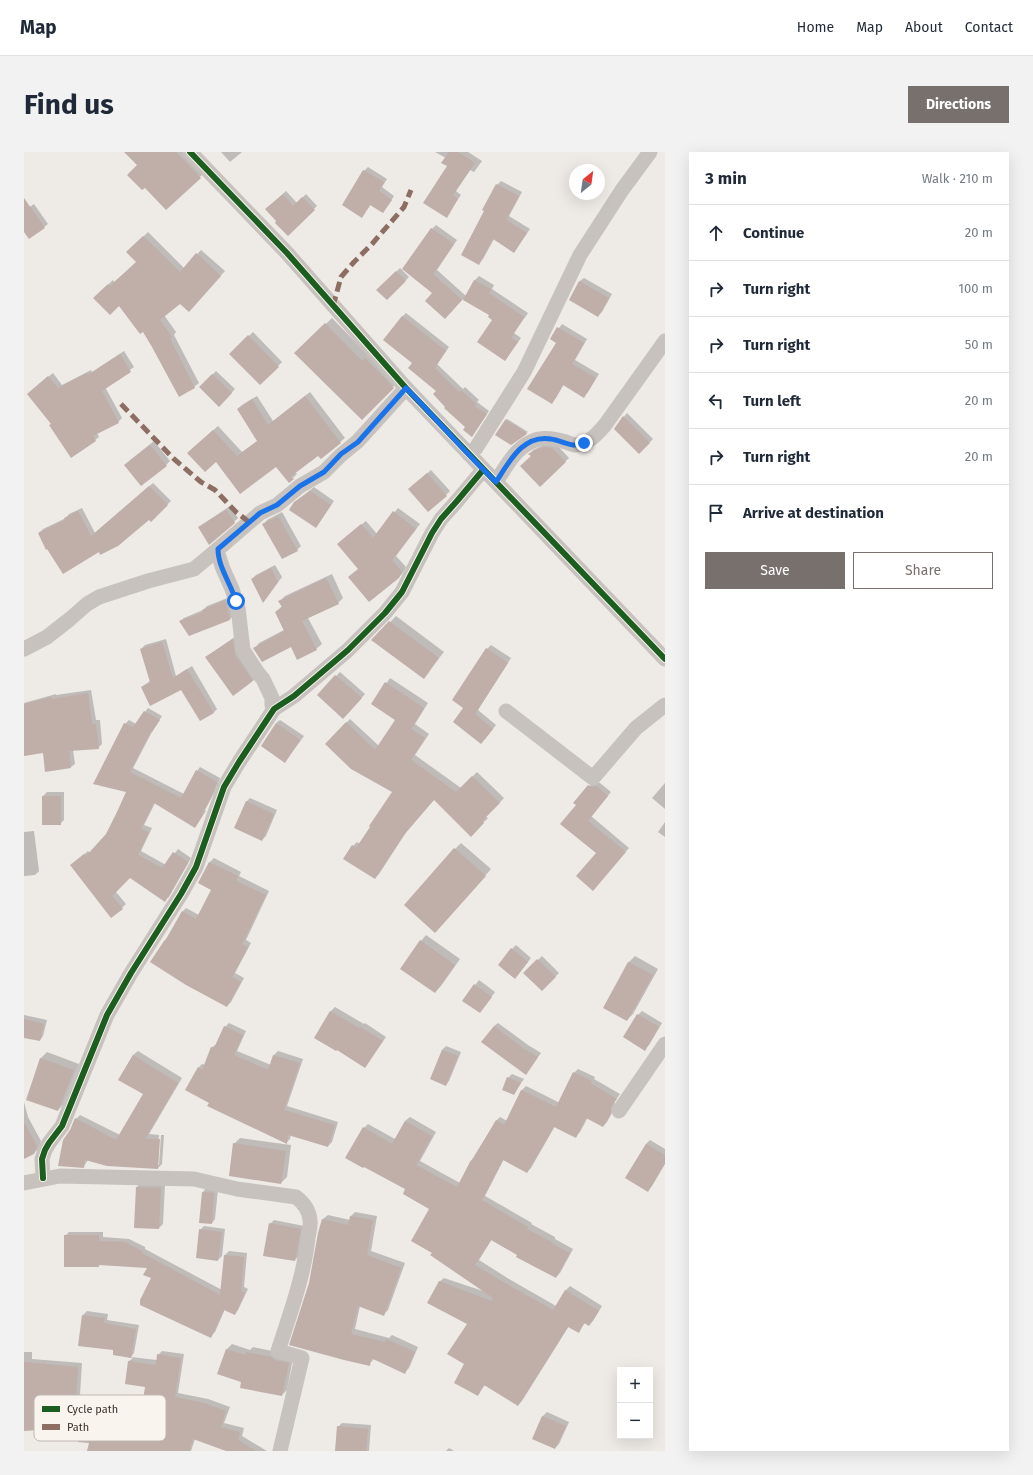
<!DOCTYPE html>
<meta charset="utf-8">
<style>
body{margin:0;font-family:"Fira Sans",sans-serif;background:#f2f2f3;color:#1f2937}
.controls{position:absolute;right:12px;bottom:12px;display:grid;overflow:hidden;border-radius:0px;box-shadow:0 4px 16px #0002}
.controls button{width:36px;height:36px;display:grid;place-items:center;padding:0;border:0;border-bottom:1px solid #e0e1e3;background:#fff;color:#1f2937;font:20px sans-serif}
.compass{position:absolute;left:545px;top:12px;width:36px;height:36px;border-radius:50%;background:#fff;box-shadow:0 4px 16px #0002;rotate:29deg}
.stop{position:absolute;width:12px;height:12px;margin:-9px;border:3px solid #1a73e8;border-radius:50%;background:#fff}
.stop.end{background:#1a73e8;border-color:#fff;box-shadow:0 1px 4px #0008}
.list{margin:0;padding:0;list-style:none}
h2{display:flex;justify-content:space-between;align-items:center;height:52px;margin:0;padding:0 16px;font-size:17px}
h2 small{font-size:13px;font-weight:400;color:#747a83}
.list li{display:grid;grid-template-columns:26px 1fr auto;gap:12px;align-items:center;box-sizing:border-box;height:56px;padding:0 16px;border-top:1px solid #e0e1e3}
.list b{display:block;font-size:15px;white-space:nowrap}
.list em{font-size:13px;font-style:normal;color:#747a83}
.actions{display:flex;gap:8px;padding:12px 16px}
.actions a{flex:1;padding:9px 0;border:1px solid #78706d;border-radius:0px;text-align:center;font-size:14px;color:#78706d}
.actions .main{background:#78706d;color:#fff}
.icon{flex:none;width:22px;height:22px;fill:none;stroke:currentColor;stroke-width:2;stroke-linecap:round;stroke-linejoin:round}
.map{position:relative;flex:none;width:641px;height:1299px;overflow:hidden;border-radius:0px}
header{display:flex;align-items:center;gap:24px;box-sizing:border-box;height:56px;padding:0 20px;background:#fff;border-bottom:1px solid #e0e1e3}
header strong{font-size:19px}
nav{display:flex;gap:22px;margin-inline-start:auto;font-size:14px}
.intro{display:flex;align-items:center;justify-content:space-between;box-sizing:border-box;height:96px;padding:0 24px}
h1{margin:0;font-size:28px}
.button{padding:10px 18px;border-radius:0px;background:#78706d;color:#fff;font-size:14px;font-weight:700}
main{display:flex;gap:24px;padding:0 24px}
aside{flex:1;background:#fff;border-radius:0px;box-shadow:0 4px 16px #0002}
.map>svg:first-child{display:block}
.shadow{fill:#0003}
.building{fill:#c0aea9}
.lines{fill:none;stroke-linecap:round;stroke-linejoin:round}
.minor{stroke:#c8c2be;stroke-width:15}
.quiet{stroke:#8d6e63;stroke-width:5;stroke-dasharray:10 5;stroke-linecap:butt}
.cycleway-casing{stroke:#faf4ee;stroke-width:8}
.cycleway{stroke:#1b5e20;stroke-width:6}
.route{stroke:#1a73e8;stroke-width:5}
.key{fill:#faf4ee;stroke:#c0b9b4;stroke-width:1}
.key-label{font-size:11px;fill:#392f2c}
</style>
<header>
<strong>Map</strong>
<nav><a>Home</a><a>Map</a><a>About</a><a>Contact</a></nav>
</header>
<div class="intro"><h1>Find us</h1><a class="button">Directions</a></div>
<main>
<div class="map">
<svg width="641" height="1299" viewBox="0 0 641 1299">
<rect width="100%" height="100%" fill="#eeeae6"/>
<g class="shadow">
<polygon points="133,0 161,0 181,20 142,57"/>
<polygon points="197,0 218,0 206,10"/>
<polygon points="411,0 444,0 458,9 450,20 446,18 432,39 437,43 422,64 424,14 422,6"/>
<polygon points="344,15 363,27 358,35 370,44 362,56 347,52 338,65 340,19"/>
<polygon points="477,29 498,40 485,64 506,77 490,100 470,87 459,107 455,111 461,59 473,33"/>
<polygon points="262,39 273,51 282,42 293,54 264,82 254,69 246,54"/>
<polygon points="10,52 24,72 20,75 0,78 0,59"/>
<polygon points="412,73 433,88 413,118 442,144 451,128 455,124 470,133 468,137 504,161 490,181 497,186 481,208 470,168 466,163 439,147 425,162 409,141 408,77"/>
<polygon points="124,80 160,116 177,98 201,119 169,154 156,151 140,163 152,180 150,183 175,231 170,235 129,194 119,179 96,152 70,146 89,128 90,130 114,110 104,100"/>
<polygon points="376,116 385,125 363,147 354,138"/>
<polygon points="560,126 588,142 578,160 574,164 546,147 556,129"/>
<polygon points="382,161 425,195 413,212 439,237 441,235 455,248 453,250 465,259 448,284 442,275 423,255 414,239 390,211 378,165"/>
<polygon points="308,166 345,204 375,229 338,266 272,201"/>
<polygon points="538,172 563,187 551,208 575,222 564,240 560,244 540,232 532,246 528,250 533,190 527,187"/>
<polygon points="229,180 258,210 236,232 207,202"/>
<polygon points="100,199 110,215 81,235 98,266 94,270 73,281 75,285 71,288 28,272 8,238 29,221 38,233 67,218 68,220"/>
<polygon points="192,219 211,237 195,254 176,235"/>
<polygon points="286,240 321,286 297,306 294,302 271,320 273,322 265,330 253,314 192,309 169,296 194,274 218,300 234,289 214,257 218,253 233,244 249,269"/>
<polygon points="603,261 629,287 615,301 591,276"/>
<polygon points="483,267 504,280 487,292 481,268"/>
<polygon points="130,289 146,309 142,313 105,309"/>
<polygon points="532,292 545,306 516,334 508,304 506,302 509,298 520,293"/>
<polygon points="407,318 426,339 422,343 390,333"/>
<polygon points="129,331 147,349 127,368 125,367 75,398 15,381 19,377 42,366 45,362 58,356 71,381"/>
<polygon points="290,335 310,349 295,371 275,347"/>
<polygon points="206,354 214,366 210,370 175,376 179,372"/>
<polygon points="374,356 396,372 372,404 382,415 379,421 375,425 335,417 318,388 342,369 353,382"/>
<polygon points="258,360 277,394 273,398 240,372 243,368"/>
<polygon points="251,413 258,425 240,449 228,427 232,423"/>
<polygon points="308,422 319,446 314,451 284,466 298,492 292,497 267,494 230,497 235,491 260,478 252,460 258,454 256,449 261,444"/>
<polygon points="206,445 210,463 206,467 156,469 160,466 179,458 183,454"/>
<polygon points="372,464 420,500 399,526 349,488"/>
<polygon points="212,484 233,525 229,529 182,505"/>
<polygon points="142,487 152,524 168,514 193,557 189,561 158,537 118,535 126,529 117,497 121,493"/>
<polygon points="467,493 487,506 454,558 472,573 461,587 440,556 463,497"/>
<polygon points="316,520 341,542 323,562 294,543"/>
<polygon points="366,526 404,551 391,572 405,582 391,603 437,636 453,620 480,646 462,665 464,666 447,683 410,647 383,679 355,722 351,726 329,694 333,690 336,692 370,640 302,592 326,567 355,594 372,568 348,552"/>
<polygon points="67,538 72,568 76,568 78,592 74,596 49,598 51,612 47,615 19,600 0,603 0,551 32,542 32,543"/>
<polygon points="124,556 138,564 129,578 109,616 160,642 173,619 176,615 196,626 190,641 181,658 182,659 171,675 131,651 120,673 128,676 117,699 142,713 154,697 167,706 145,745 141,748 106,725 92,740 102,752 88,765 51,710 64,699 66,701 83,682 103,639 101,572 105,568 112,572"/>
<polygon points="256,568 280,584 264,606 252,571"/>
<polygon points="569,630 576,631 587,640 567,664 605,696 572,733 574,700 553,653"/>
<polygon points="641,631 641,657 628,646"/>
<polygon points="23,640 40,640 40,668 36,672 19,644"/>
<polygon points="226,646 253,658 242,684 238,688 222,650"/>
<polygon points="641,670 641,685 634,680"/>
<polygon points="10,679 15,719 11,723 0,724 0,680"/>
<polygon points="437,691 467,717 417,774 431,697"/>
<polygon points="190,706 217,720 215,724 245,739 222,788 227,791 211,821 220,826 207,850 203,854 140,789 144,785 158,760 162,756 175,763 189,737 176,731 186,710"/>
<polygon points="402,783 436,807 417,834 411,840 397,789"/>
<polygon points="492,793 507,806 495,821 488,797"/>
<polygon points="518,804 535,821 518,838 501,821"/>
<polygon points="611,804 634,817 609,862 603,868 580,855 605,810"/>
<polygon points="455,828 471,840 459,856 440,848"/>
<polygon points="311,855 340,872 341,871 362,885 341,915 313,896 291,886 307,859"/>
<polygon points="618,859 638,871 625,893 621,897 601,885 614,863"/>
<polygon points="0,863 23,868 19,884 16,888 0,885"/>
<polygon points="205,871 222,879 213,899 247,913 250,903 254,899 279,907 263,954 314,970 308,990 304,994 267,982 266,987 262,991 186,951 174,916 178,912 181,913 188,895 193,892 201,875"/>
<polygon points="474,871 504,893 517,901 502,922 470,874"/>
<polygon points="422,894 437,900 425,929 422,933 407,927 418,898"/>
<polygon points="114,899 158,926 125,982 135,983 133,1013 135,1013 137,983 140,983 138,1012 134,1016 64,1008 60,1014 47,978 52,967 56,963 96,983 120,942 95,927 109,903"/>
<polygon points="23,900 55,912 40,952 34,958 17,906"/>
<polygon points="554,917 571,925 570,927 596,942 591,949 590,957 583,970 579,974 564,965 556,980 552,984 531,974 507,1016 503,1020 480,1007 461,1044 508,1071 507,1072 531,1085 531,1087 549,1097 536,1121 532,1125 468,1087 455,1108 485,1127 532,1154 542,1138 546,1134 578,1154 569,1169 565,1173 561,1171 555,1179 545,1174 498,1249 494,1253 461,1233 454,1242 441,1212 444,1171 415,1130 420,1126 462,1140 410,1100 406,1056 383,1036 340,976 344,972 371,987 381,969 386,965 412,980 396,1009 436,1031 447,1009 472,969 476,965 483,969 498,938 502,934 536,951 550,921"/>
<polygon points="488,922 500,927 489,942 484,926"/>
<polygon points="0,950 4,965 17,989 15,996 10,1001 0,1006"/>
<polygon points="216,986 267,993 263,1025 257,1031 210,992"/>
<polygon points="626,988 641,997 641,1012 628,1034 624,1038 602,1025 622,992"/>
<polygon points="116,1031 141,1032 139,1072 135,1076 113,1035"/>
<polygon points="182,1036 194,1037 191,1067 188,1071 179,1040"/>
<polygon points="331,1060 353,1064 347,1099 381,1111 364,1158 360,1162 336,1154 331,1177 365,1186 368,1183 394,1195 385,1216 381,1220 350,1207 345,1212 286,1131 295,1081 299,1067 304,1063 326,1068 327,1064"/>
<polygon points="250,1068 280,1074 275,1104 271,1108 246,1072"/>
<polygon points="180,1074 201,1077 198,1104 194,1108 176,1078"/>
<polygon points="45,1080 79,1080 79,1085 105,1087 121,1095 121,1097 198,1138 201,1103 205,1099 223,1101 220,1135 224,1137 214,1158 211,1162 201,1157 191,1180 187,1184 128,1126 124,1115 76,1112 75,1114 41,1114 41,1084"/>
<polygon points="63,1159 84,1162 83,1168 115,1173 110,1201 107,1205 133,1208 134,1203 138,1199 160,1202 154,1241 184,1247 206,1255 200,1271 220,1276 218,1284 243,1299 205,1299 171,1287 167,1299 64,1299 66,1290 59,1260 63,1256 117,1263 122,1234 102,1231 105,1209 109,1206 90,1202 91,1197 59,1163"/>
<polygon points="208,1192 226,1198 229,1195 253,1200 269,1206 263,1238 258,1243 218,1229 203,1197"/>
<polygon points="0,1200 8,1200 8,1207 58,1211 56,1243 51,1247 34,1246 37,1272 33,1276 15,1278 14,1277 0,1278"/>
<polygon points="523,1260 545,1270 535,1292 531,1296 509,1287 519,1264"/>
<polygon points="318,1271 347,1273 345,1299 312,1299 314,1275"/>
<polygon points="425,1296 430,1299 422,1299"/>
</g>
<g class="building">
<polygon points="100,0 152,0 177,26 142,58 121,36 118,38 103,23 113,13"/>
<polygon points="425,0 434,0 451,11 429,43 434,47 423,66 399,51 423,14 417,11"/>
<polygon points="339,18 360,30 355,39 368,48 359,61 346,53 338,66 318,53"/>
<polygon points="472,32 495,44 482,68 503,81 490,101 469,87 455,113 437,103 460,59 458,58"/>
<polygon points="259,42 269,54 278,45 291,58 264,84 251,71 252,69 241,57"/>
<polygon points="0,46 21,76 5,87 0,80"/>
<polygon points="407,76 430,92 409,122 438,148 421,167 401,149 408,141 378,117"/>
<polygon points="119,84 156,120 172,101 197,124 165,160 156,152 136,168 148,185 146,187 171,236 155,245 128,195 119,180 116,182 95,154 86,163 69,146 84,132 86,134 112,110 102,100"/>
<polygon points="372,119 382,129 363,148 352,138"/>
<polygon points="450,128 467,137 465,141 500,165 487,186 494,190 481,209 453,190 468,168 464,165 465,163 439,148"/>
<polygon points="555,129 585,146 574,165 545,148"/>
<polygon points="378,164 422,199 411,216 435,240 437,238 452,252 450,254 463,262 448,285 439,278 441,275 420,256 421,255 409,242 412,239 384,216 388,211 359,188"/>
<polygon points="301,171 338,209 341,206 370,236 338,268 270,201"/>
<polygon points="533,175 560,191 548,212 572,226 560,246 539,233 528,252 503,237 532,191 526,187"/>
<polygon points="224,183 255,215 236,233 205,202"/>
<polygon points="96,202 107,220 78,239 95,271 69,284 72,289 47,306 25,273 27,272 3,242 24,224 34,236 63,221 64,223"/>
<polygon points="188,222 208,241 195,255 175,235"/>
<polygon points="281,244 317,291 297,307 294,304 266,325 270,327 265,331 252,315 216,342 192,310 181,320 163,301 189,278 213,304 233,289 213,257 228,247 244,273"/>
<polygon points="599,264 626,291 615,302 590,277"/>
<polygon points="481,268 495,276 503,282 487,293 471,283"/>
<polygon points="126,293 143,314 117,334 100,313"/>
<polygon points="521,295 528,296 542,310 516,335 496,314 507,304 504,302 513,297"/>
<polygon points="403,321 423,344 404,360 384,337"/>
<polygon points="125,334 144,353 127,370 125,368 94,394 76,403 75,400 39,422 23,397 22,398 14,381 41,368 40,366 54,359 67,384"/>
<polygon points="286,339 307,353 292,376 265,358 270,350"/>
<polygon points="202,358 211,371 185,393 174,375"/>
<polygon points="369,359 392,377 368,408 378,420 375,426 345,450 324,425 334,417 313,392 337,372 349,386"/>
<polygon points="254,364 274,399 258,407 238,372"/>
<polygon points="247,416 254,430 239,451 227,427"/>
<polygon points="302,426 315,452 278,469 293,498 273,508 267,495 238,510 229,496 260,479 251,460 258,455 254,449"/>
<polygon points="202,448 206,468 165,484 155,469 179,460 178,458"/>
<polygon points="365,469 415,506 400,527 347,488"/>
<polygon points="209,487 211,503 229,529 209,544 181,505"/>
<polygon points="138,490 149,526 163,517 190,561 176,569 157,538 126,554 117,535 126,530 116,497"/>
<polygon points="462,496 484,511 451,562 469,577 457,592 429,570 439,556 428,548"/>
<polygon points="311,523 338,546 319,567 293,543"/>
<polygon points="361,530 400,556 387,577 401,586 387,608 432,640 448,624 476,651 458,669 460,671 447,685 410,648 379,684 351,727 319,707 328,693 332,696 346,675 345,674 368,640 327,617 301,592 322,570 351,598 371,568 347,552"/>
<polygon points="64,541 68,572 72,572 75,597 45,599 47,616 21,620 19,601 0,604 0,552 28,545 28,547"/>
<polygon points="120,559 136,568 128,580 127,579 106,620 157,646 172,618 193,630 187,646 178,662 179,663 171,676 130,651 117,677 125,680 114,703 138,716 149,700 164,710 164,711 141,750 106,726 88,744 99,757 87,766 46,713 60,702 62,704 82,682 94,658 102,640 69,632 100,571 109,575"/>
<polygon points="252,571 276,588 261,611 237,594"/>
<polygon points="564,633 568,635 572,634 584,644 564,669 602,700 569,739 552,724 572,701 536,672 552,653 549,651"/>
<rect x="18" y="644" width="19" height="29"/>
<polygon points="222,649 250,662 238,689 210,676"/>
<polygon points="430,696 462,724 411,781 380,753"/>
<polygon points="185,710 214,724 212,729 242,743 218,792 224,795 208,825 217,830 203,855 162,833 126,810 140,789 141,789 158,759 172,767 187,738 174,731"/>
<polygon points="396,788 431,813 411,841 376,817"/>
<polygon points="487,796 504,810 491,827 474,813"/>
<polygon points="513,807 532,825 518,839 499,821"/>
<polygon points="604,810 629,823 603,869 579,856"/>
<polygon points="450,832 468,845 456,861 438,849"/>
<polygon points="306,859 335,876 336,875 359,889 341,916 313,898 312,899 290,886"/>
<polygon points="613,862 635,875 621,899 599,885"/>
<polygon points="0,867 20,872 16,889 0,886"/>
<polygon points="200,874 219,883 210,903 244,918 249,903 276,911 260,958 311,973 304,995 264,983 263,992 183,954 185,951 161,938 174,915 178,918 187,895 190,896"/>
<polygon points="470,874 500,897 514,905 502,923 457,890"/>
<polygon points="418,898 434,904 422,934 406,927"/>
<polygon points="109,903 154,931 121,987 136,987 134,1017 83,1014 61,1008 60,1016 34,1014 39,988 46,978 51,966 92,988 119,942 94,928"/>
<polygon points="16,906 50,918 34,959 2,948"/>
<polygon points="549,920 568,929 566,931 593,947 587,954 587,962 579,975 562,966 552,986 530,975 503,1021 479,1008 458,1048 504,1075 503,1077 528,1090 527,1091 546,1101 532,1126 492,1105 493,1103 467,1088 451,1113 481,1131 529,1158 541,1138 575,1159 565,1174 560,1171 555,1181 544,1175 494,1254 460,1233 454,1244 430,1231 440,1212 423,1202 443,1172 403,1151 415,1129 467,1149 469,1146 406,1103 408,1101 387,1089 405,1057 379,1042 381,1037 340,1015 339,1016 321,1006 339,975 368,992 381,969 408,984 392,1013 433,1035 447,1008 448,1009 472,968 480,973 497,938 532,955"/>
<polygon points="483,925 497,931 490,943 478,938"/>
<polygon points="0,970 13,994 10,1002 0,1007"/>
<polygon points="209,991 262,999 257,1032 205,1024"/>
<polygon points="622,992 641,1003 641,1011 624,1040 601,1026"/>
<polygon points="112,1035 137,1036 135,1077 110,1076"/>
<polygon points="178,1040 190,1041 188,1072 175,1071"/>
<polygon points="326,1064 349,1068 343,1103 377,1116 360,1164 334,1154 327,1182 361,1190 362,1187 391,1200 381,1222 347,1206 346,1214 320,1208 265,1193 285,1131 294,1081 298,1067 324,1073"/>
<polygon points="245,1071 277,1077 271,1109 239,1104"/>
<polygon points="175,1077 198,1080 194,1109 172,1106"/>
<polygon points="40,1083 75,1083 75,1089 101,1090 118,1099 118,1101 196,1143 200,1103 220,1105 217,1139 221,1141 211,1163 200,1158 187,1186 116,1153 116,1148 127,1126 119,1123 123,1116 75,1113 75,1115 40,1115"/>
<polygon points="58,1163 81,1166 80,1171 112,1177 107,1206 89,1203 89,1198 54,1194"/>
<polygon points="202,1197 222,1203 222,1200 247,1205 251,1208 265,1211 258,1244 216,1236 217,1230 193,1222"/>
<polygon points="133,1202 157,1206 151,1245 180,1251 202,1259 197,1275 216,1280 214,1288 232,1299 202,1299 169,1287 165,1299 63,1299 65,1291 54,1290 58,1260 116,1267 121,1235 101,1232 104,1209 132,1213"/>
<polygon points="0,1210 54,1215 52,1248 29,1247 33,1277 14,1279 14,1278 0,1279"/>
<polygon points="518,1264 542,1274 531,1297 508,1287"/>
<polygon points="313,1274 344,1277 342,1299 311,1299"/>
</g>
<g class="lines">
<g class="minor">
<polyline points="166,0 263,101 382,236 641,507"/>
<polyline points="445,302 452,296 500,220 556,103 598,38 626,0"/>
<path d="M472,330C482,315 491,296 509,289C519,284 532,287 542,290C545,291 549,293 551,293C564,293 574,281 581,273L641,189"/>
<polyline points="0,497 23,485 46,467 63,452 75,445 124,429 170,417 194,397"/>
<polyline points="250,557 248,553 248,546 239,527 234,521 219,498 214,456 208,437 199,417 194,402 194,397 236,361 253,353 276,334 300,320 317,303 334,289 382,236"/>
<polyline points="482,559 569,626 612,576 641,553"/>
<polyline points="595,959 641,892"/>
<polyline points="19,1026 18,1007 21,998 25,991 38,974 83,863 107,821 157,742 172,715 200,635 215,610 250,557 270,544 324,498 361,461 378,440 408,381 417,367 433,349 459,318"/>
<path d="M0,1031L36,1024L170,1027L213,1037L272,1045C280,1051 285,1058 286,1068C287,1073 285,1080 284,1086C280,1124 266,1162 254,1199L278,1206L256,1299"/>
</g>
<g class="quiet">
<polyline points="309,154 317,125 330,110 348,92 380,55 387,38"/>
<polyline points="97,252 150,307 177,330 191,338 212,360 225,370"/>
</g>
<defs>
<g id="cycleway">
<polyline points="166,0 263,101 382,236 641,507"/>
<polyline points="19,1026 18,1007 21,998 25,991 38,974 83,863 107,821 157,742 172,715 200,635 215,610 250,557 270,544 324,498 361,461 378,440 408,381 417,367 433,349 459,318"/>
</g>
</defs>
<use href="#cycleway" class="cycleway-casing"/>
<use href="#cycleway" class="cycleway"/>
</g>
<g class="lines">
<path class="route" d="M212,449C207,432 194,415 194,397L236,361L253,353L276,334L300,320L317,302L334,290L382,236C412,266 440,300 472,330C485,310 499,282 527,287C535,288 544,293 551,293C554,293 558,291 560,291"/>
</g>
<rect x="10" y="1243" width="132" height="46" rx="6" class="key"/>
<rect x="18" y="1254" width="18" height="6" fill="#1b5e20"/>
<rect x="18" y="1272" width="18" height="6" fill="#8d6e63"/>
<g class="key-label">
<text x="43" y="1261">Cycle path</text>
<text x="43" y="1279">Path</text>
</g>
</svg>
<div class="controls">
<button>+</button>
<button>−</button>
</div>
<svg class="compass" viewBox="-18 -18 36 36"><path d="M0-13l5 13h-10z" fill="#e53935"/><path d="M0 13l5-13h-10z" fill="#747a83"/></svg>
<div class="stop" style="left:212px;top:449px"></div>
<div class="stop end" style="left:560px;top:291px"></div>
</div>
<aside>
<h2>3 min<small>Walk · 210 m</small></h2>
<ul class="list">
<li><svg class="icon" aria-label="ahead" viewBox="0 0 24 24"><path d="M12 20V5M6 11l6-6 6 6"/></svg><div><b>Continue</b></div><em>20 m</em></li>
<li><svg class="icon" aria-label="right" viewBox="0 0 24 24"><path d="M7 20v-9h11M14 6l5 5-5 5"/></svg><div><b>Turn right</b></div><em>100 m</em></li>
<li><svg class="icon" aria-label="right" viewBox="0 0 24 24"><path d="M7 20v-9h11M14 6l5 5-5 5"/></svg><div><b>Turn right</b></div><em>50 m</em></li>
<li><svg class="icon" aria-label="left" viewBox="0 0 24 24"><path d="M17 20v-9H6M10 6l-5 5 5 5"/></svg><div><b>Turn left</b></div><em>20 m</em></li>
<li><svg class="icon" aria-label="right" viewBox="0 0 24 24"><path d="M7 20v-9h11M14 6l5 5-5 5"/></svg><div><b>Turn right</b></div><em>20 m</em></li>
<li><svg class="icon" aria-label="arrive" viewBox="0 0 24 24"><path d="M6 21V4h12l-3 4 3 4H6"/></svg><div><b>Arrive at destination</b></div></li>
</ul>
<div class="actions"><a class="main">Save</a><a>Share</a></div>
</aside>
</main>
